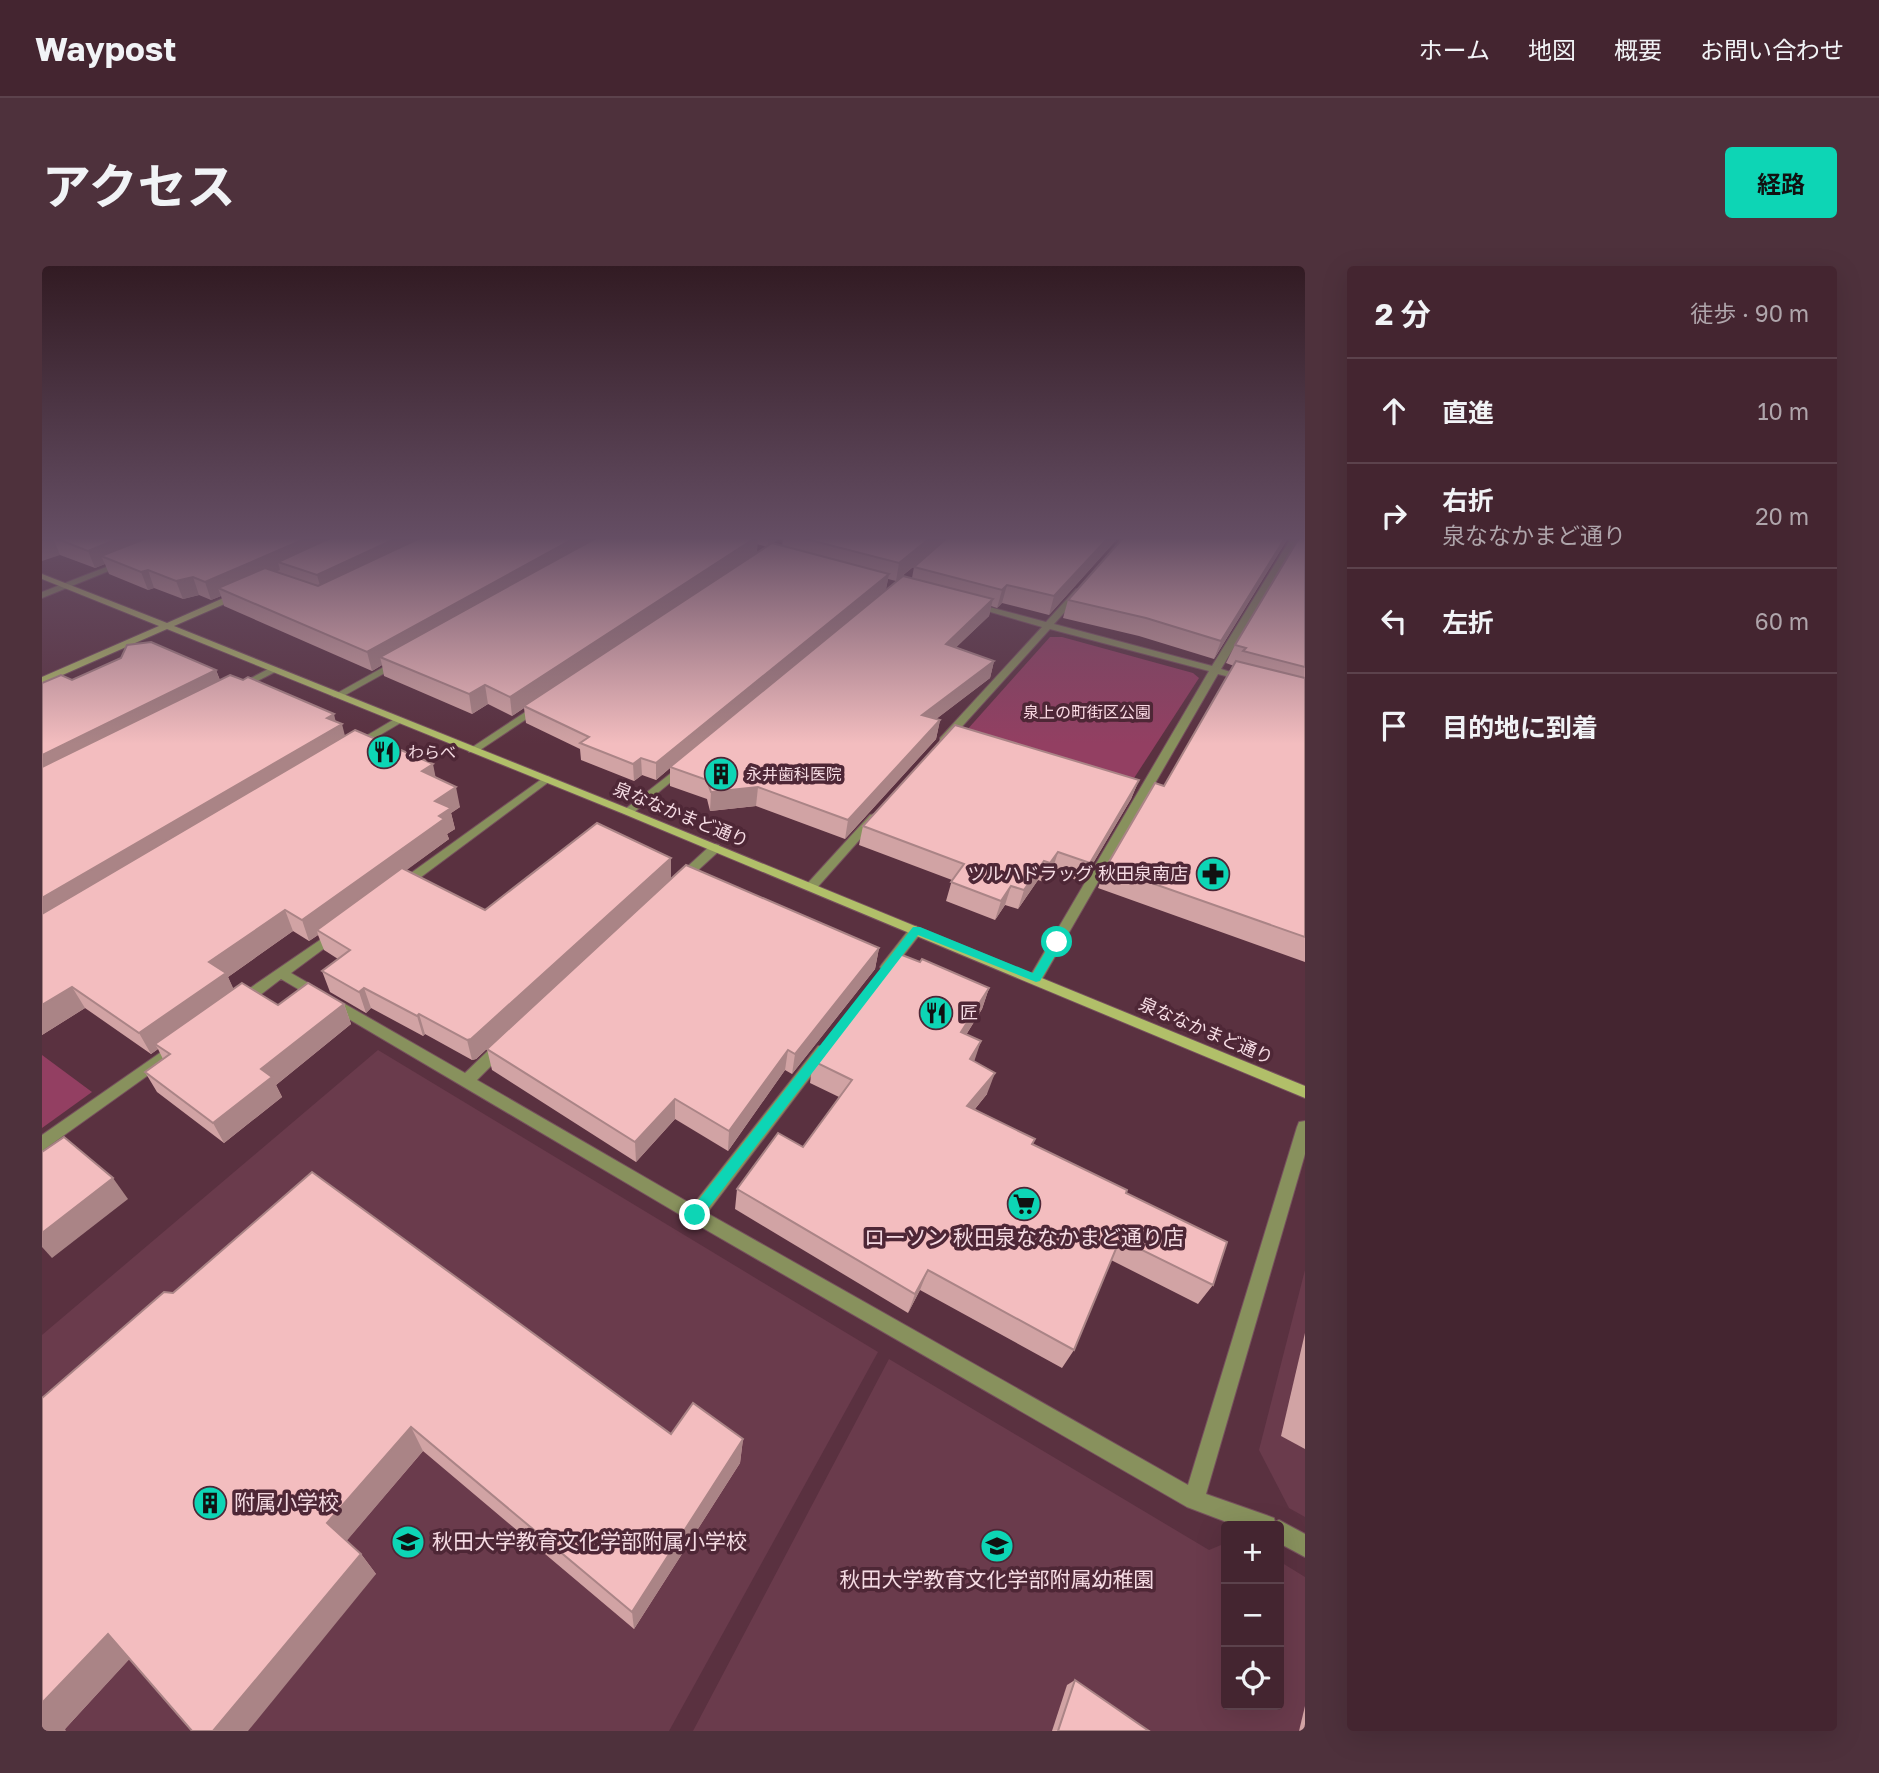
<!DOCTYPE html>
<html lang="ja">
<meta charset="utf-8">
<style>
body{margin:0;font-family:"Golos Text","Noto Sans JP",sans-serif;background:#4e313c;color:#f1f3f6}
.controls{position:absolute;right:21px;bottom:21px;display:grid;overflow:hidden;border-radius:7px;box-shadow:0 7px 28px #0002}
.controls button{width:63px;height:63px;display:grid;place-items:center;padding:0;border:0;border-bottom:2px solid #5c424c;background:#442530;color:#f1f3f6;font:35px sans-serif}
.stop{position:absolute;width:21px;height:21px;margin:-16px;border:5px solid #0dd5b5;border-radius:50%;background:#fff}
.stop.end{background:#0dd5b5;border-color:#fff;box-shadow:0 2px 7px #0008}
.list{margin:0;padding:0;list-style:none}
h2{display:flex;justify-content:space-between;align-items:center;height:91px;margin:0;padding:0 28px;font-size:30px}
h2 small{font-size:23px;font-weight:400;color:#afa5ab}
.list li{display:grid;grid-template-columns:46px 1fr auto;gap:21px;align-items:center;box-sizing:border-box;height:105px;padding:0 28px;border-top:2px solid #5c424c}
.list b{display:block;font-size:26px;white-space:nowrap}
.list p{margin:0;font-size:23px;white-space:nowrap;color:#afa5ab}
.list em{font-size:23px;font-style:normal;color:#afa5ab}
.icon{flex:none;width:38px;height:38px;fill:none;stroke:currentColor;stroke-width:2;stroke-linecap:round;stroke-linejoin:round}
.map{position:relative;flex:none;width:1263px;height:1465px;overflow:hidden;border-radius:7px}
header{display:flex;align-items:center;gap:42px;box-sizing:border-box;height:98px;padding:0 35px;background:#442530;border-bottom:2px solid #5c424c}
header strong{font-size:33px}
nav{display:flex;gap:38px;margin-inline-start:auto;font-size:24px}
.intro{display:flex;align-items:center;justify-content:space-between;box-sizing:border-box;height:168px;padding:0 42px}
h1{margin:0;font-size:49px}
.button{padding:18px 32px;border-radius:7px;background:#0dd5b5;color:#111;font-size:24px;font-weight:700}
main{display:flex;gap:42px;padding:0 42px}
aside{flex:1;background:#442530;border-radius:7px;box-shadow:0 7px 28px #0002}
.map>svg:first-child{display:block}
.built{fill:#6a3b4c}
.green{fill:#933f62}
.lines{fill:none;stroke-linecap:round;stroke-linejoin:round}
.street-casing{stroke:#76505d;stroke-width:2}
.secondary-casing{stroke:#76505d;stroke-width:2}
.street{fill:#88915d;fill-rule:evenodd}
.secondary{fill:#b1bf69;fill-rule:evenodd}
.wall{fill:#d1a3a4;fill-rule:evenodd}
.shaded-wall{fill:#aa8486}
.building{fill:#f3bdbf;stroke:#aa8486;stroke-width:2}
.route{fill:#0dd5b5}
.labels{text-anchor:middle;stroke-width:7;stroke-linejoin:round;paint-order:stroke}
.far-park-label{font-size:16px;fill:#fad9e3;stroke:#4e2736}
.far-poi-label{font-size:16px;fill:#f5dbe3;stroke:#4e2736;text-anchor:start}
.street-label{font-size:18px;fill:#f5dbe3;stroke:#4e2736}
.poi-label{font-size:18px;fill:#f5dbe3;stroke:#4e2736;text-anchor:end}
.near-poi-label{font-size:21px;fill:#f5dbe3;stroke:#4e2736}
</style>
<header>
<strong>Waypost</strong>
<nav><a>ホーム</a><a>地図</a><a>概要</a><a>お問い合わせ</a></nav>
</header>
<div class="intro"><h1>アクセス</h1><a class="button">経路</a></div>
<main>
<div class="map">
<svg width="1263" height="1465" viewBox="0 0 1263 1465">
<rect width="100%" height="100%" fill="#5a3140"/>
<g class="built">
<polygon points="336,784 836,1086 627,1465 0,1465 0,1069"/>
<polygon points="1263,1004 1263,1251 1247,1242 1217,1184"/>
<polygon points="847,1093 1167,1284 1184,1277 1184,1439 1237,1439 1237,1295 1263,1311 1263,1465 651,1465"/>
</g>
<g class="green">
<polygon points="1008,371 1020,371 1151,407 1157,412 1083,526 916,474"/>
<polygon points="0,789 50,826 0,862"/>
</g>
<g class="lines">
<defs>
<g id="street">
<polygon points="1249,272 1257,272 1179,403 1208,412 1203,415 1176,408 999,715 989,715 987,712 1167,405 1008,363 906,476 898,476 898,472 1000,361 928,340 932,337 1004,356 1034,323 1040,323 1040,327 1012,358 1170,400"/>
<polygon points="77,296 84,298 0,332 0,326"/>
<polygon points="356,393 361,396 359,398 298,432 290,430"/>
<polygon points="230,401 235,404 233,406 200,423 192,421"/>
<polygon points="497,437 501,438 501,442 435,486 427,486 426,484"/>
<polygon points="356,451 361,454 360,456 316,482 308,482 307,480"/>
<polygon points="642,497 646,498 646,502 590,548 582,548 582,544"/>
<polygon points="504,510 508,511 508,515 363,623 355,623 353,620 355,617"/>
<polygon points="832,548 836,549 836,553 773,624 765,624 763,621 765,618 828,549"/>
<polygon points="673,578 677,579 677,585 642,617 634,617 632,614 634,611 669,579"/>
<polygon points="874,660 881,664 879,667 850,704 840,704 838,701 840,698 869,661"/>
<polygon points="294,663 299,664 301,667 299,670 249,707 423,807 454,777 464,777 466,781 464,785 435,814 651,939 776,780 786,780 788,784 786,788 665,947 1146,1219 1255,861 1257,856 1263,855 1263,888 1164,1228 1224,1249 1232,1252 1233,1256 1237,1254 1263,1268 1263,1291 1237,1277 1237,1260 1195,1260 1145,1241 647,954 239,713 205,739 195,739 193,735 195,731"/>
<polygon points="135,775 140,777 142,781 140,785 0,885 0,869"/>
</g>
<polygon id="secondary" points="0,308 125,357 195,326 201,326 201,330 132,360 590,544 1263,820 1263,832 582,548 125,363 0,418 0,411 117,360 0,313"/>
</defs>
<use href="#street" class="street-casing"/>
<use href="#secondary" class="secondary-casing"/>
<use href="#street" class="street"/>
<use href="#secondary" class="secondary"/>
</g>
<g class="wall">
<path d="M0,272H738L731,277L740,280L741,272H1076L1007,349L960,337L955,342L949,340L947,350L914,381L952,395L948,412L894,453L898,454L894,473L803,573L714,540L668,545L665,533L628,520V502L614,514L600,509L592,515L539,494L538,483L484,457L482,442L470,450L446,438L430,448L342,410L340,399L330,405L182,340L179,330L169,334L157,329L141,333L112,322L106,324L67,308L63,298L53,302L18,289ZM715,278L725,281L715,288ZM886,289L872,301L870,312L768,386L844,323L846,313L854,315Z"/>
<polygon points="1246,272 1172,393 1097,370 1021,352 1026,334"/>
<polygon points="1263,272 1263,696 1056,622 1064,601 1122,520 1192,400 1184,397 1193,379"/>
<polygon points="174,404 178,414 294,456 303,470 394,511 418,541 409,547 413,563 405,568 407,573 364,604 443,644 629,612 434,793 430,794 383,768 381,770 329,742 324,747 288,726 280,705 296,693 282,684 276,669 267,675 251,665 186,711 191,723 236,739 302,738 309,758 234,819 240,831 182,877 115,826 103,806 121,793 116,783 109,788 43,742 0,769 30,414"/>
<polygon points="1097,514 1089,533 1040,616 1010,605 1002,616 996,614 976,643 963,639 953,654 904,635 910,614 817,579 821,560"/>
<polygon points="837,682 833,703 750,808 743,804 686,885 633,853 594,896 450,804 445,783"/>
<polygon points="947,722 940,743 924,769 932,795 945,828 933,843 991,878 1084,927 1171,1019 1156,1038 1069,994 1032,1084 1020,1102 878,1024 866,1047 693,943 695,923 761,881 797,831 768,817 771,795"/>
<polygon points="1263,1067 1263,1183 1239,1170"/>
<polygon points="0,1132 629,1168 701,1173 698,1197 592,1363 381,1185 304,1275 319,1288 334,1308 87,1393 23,1463 0,1465"/>
<polygon points="1033,1414 1107,1465 1010,1465 1025,1419"/>
<polygon points="1263,1440 1263,1465 1257,1465"/>
</g>
<g class="shaded-wall">
<polygon points="8,272 11,272 18,289 0,295 0,275"/>
<polygon points="78,272 129,272 59,290 63,298 53,302 46,285"/>
<polygon points="265,272 308,272 236,296 238,304 187,326 176,322 179,330 169,334 163,316"/>
<polygon points="355,272 395,272 280,327 275,309"/>
<polygon points="533,272 565,272 338,391 340,399 330,405 325,386"/>
<polygon points="713,272 716,272 715,288 482,440 482,442 470,450 468,431"/>
<polygon points="726,272 738,272 726,281"/>
<polygon points="888,272 905,272 854,315 857,297"/>
<polygon points="1066,272 1076,272 1007,349 1012,330"/>
<polygon points="1243,272 1246,272 1172,393 1179,375"/>
<polygon points="106,304 112,322 106,324 99,306"/>
<polygon points="847,308 844,323 629,501 628,501 628,502 614,514 614,497"/>
<polygon points="151,311 157,329 141,333 134,315"/>
<polygon points="965,319 960,337 955,342 960,324"/>
<polygon points="951,333 947,350 900,395 904,378"/>
<polygon points="952,395 948,412 876,467 880,449"/>
<polygon points="174,404 181,423 0,515 0,489"/>
<polygon points="443,419 446,438 430,448 427,428"/>
<polygon points="292,448 295,461 300,458 305,478 0,661 0,632"/>
<polygon points="898,454 894,473 803,573 806,554"/>
<polygon points="599,492 600,509 592,515 591,498"/>
<polygon points="391,498 395,518 380,505"/>
<polygon points="1097,514 1089,533 1040,616 1048,597"/>
<polygon points="414,521 418,541 409,547 413,563 405,568 407,573 279,667 275,664 276,669 267,675 260,654 393,535"/>
<polygon points="716,521 714,540 668,545 669,526"/>
<polygon points="1016,586 1010,605 1002,616 1008,597"/>
<polygon points="629,592 629,612 434,793 430,794 425,774"/>
<polygon points="1002,595 996,614 976,643 982,624"/>
<polygon points="969,620 963,639 953,654 959,635"/>
<polygon points="243,644 251,665 186,711 194,728 113,778 116,783 109,788 97,767 167,696"/>
<polygon points="837,682 833,703 750,808 753,788"/>
<polygon points="30,721 43,742 0,769 0,739"/>
<polygon points="322,722 329,742 324,747 317,726"/>
<polygon points="947,722 940,743 912,788 919,766"/>
<polygon points="302,738 309,758 234,819 240,831 182,877 171,857 219,803"/>
<polygon points="377,748 383,768 381,770 375,750"/>
<polygon points="939,775 932,796 928,793"/>
<polygon points="746,784 743,804 686,885 687,865"/>
<polygon points="953,807 945,828 918,861 925,840"/>
<polygon points="633,833 633,853 594,896 593,876"/>
<polygon points="71,912 86,933 10,992 0,981 0,967"/>
<polygon points="886,1004 878,1024 866,1047 873,1028"/>
<polygon points="369,1161 381,1185 302,1278 285,1257"/>
<polygon points="701,1173 698,1197 592,1363 590,1346"/>
<polygon points="319,1288 334,1308 206,1465 171,1465"/>
<polygon points="66,1368 95,1385 23,1463 24,1465 0,1465 0,1437"/>
</g>
<g class="building">
<polygon points="13,272 78,272 46,285"/>
<polygon points="105,272 265,272 163,316 151,311 134,315 106,304 99,306 59,290"/>
<polygon points="288,272 355,272 275,309 236,296"/>
<polygon points="378,272 533,272 325,386 176,322 223,302 276,320"/>
<polygon points="554,272 713,272 468,431 443,419 427,428 338,391"/>
<polygon points="760,272 888,272 857,297"/>
<polygon points="905,272 1066,272 1012,330 965,319 960,324 872,301"/>
<polygon points="1081,272 1243,272 1179,375 1104,352 1026,334"/>
<polygon points="1257,272 1263,272 1263,401 1201,385 1204,382 1193,379"/>
<polygon points="730,277 847,308 614,497 599,492 591,498 538,477 547,471 482,440"/>
<polygon points="861,310 951,333 904,378 952,395 880,449 898,454 806,554 716,521 669,526 665,514 628,501"/>
<polygon points="109,376 174,404 0,489 0,417 19,409 30,414 79,392 85,379"/>
<polygon points="1194,395 1263,412 1263,671 1064,601 1113,517 1122,520"/>
<polygon points="188,409 201,414 206,411 292,448 285,452 300,458 0,632 0,501"/>
<polygon points="913,459 1097,514 1048,597 1016,586 1008,597 1002,595 982,624 969,620 959,635 909,616 922,598 821,560"/>
<polygon points="313,464 391,498 380,505 414,521 393,535 409,542 397,550 402,553 260,654 243,644 167,696 184,707 97,767 30,721 0,739 0,648"/>
<polygon points="555,557 629,592 429,773 425,774 377,748 375,750 322,722 317,726 280,705 308,684 275,664 360,602 443,644"/>
<polygon points="644,599 837,682 753,788 746,784 687,865 633,833 593,876 445,783"/>
<polygon points="855,687 878,696 880,693 947,722 919,766 939,775 928,793 953,807 925,840 993,873 990,878 1085,924 1084,927 1185,976 1171,1019 1078,973 1032,1084 886,1004 873,1028 695,923 736,867 761,881 810,814 771,795"/>
<polygon points="200,717 236,739 266,717 302,738 219,803 230,811 171,857 103,806 128,788 113,778"/>
<polygon points="22,871 71,912 0,967 0,886"/>
<polygon points="270,906 629,1168 651,1137 701,1173 590,1346 369,1161 285,1257 319,1288 171,1465 150,1465 66,1368 0,1437 0,1132 122,1026 131,1027"/>
<polygon points="1033,1414 1107,1465 1016,1465"/>
</g>
<linearGradient id="sky" x2="0" y2="1"><stop stop-color="#321b23"/><stop offset="0.57" stop-color="#654e64"/><stop offset="1" stop-color="#654e64" stop-opacity="0"/></linearGradient>
<rect width="1263" height="478" fill="url(#sky)"/>
<polygon class="route" points="871,661 878,661 991,707 1011,673 1021,676 998,715 994,716 876,669 658,953 648,953 648,945"/>
<defs>
<symbol id="restaurant-disc" viewBox="-11 -11 22 22"><circle r="9.5" fill="#0dd5b5" stroke="#4e2736"/><path d="M-5-6h1v4h1v-4h1v4h1v-4h1v5L-1.5 .5V6h-2V.5L-5-1ZM5-6V6H3V1.5H1.5Q1.5-4 5-6Z" fill="#111"/></symbol>
<symbol id="building-disc" viewBox="-11 -11 22 22"><circle r="9.5" fill="#0dd5b5" stroke="#4e2736"/><path d="M-4-6H4V6H1V3H-1V6H-4ZM-2.5-4.3h1.7v1.8h-1.7ZM.8-4.3h1.7v1.8H.8ZM-2.5-1h1.7V.8h-1.7ZM.8-1h1.7V.8H.8Z" fill="#111"/></symbol>
<symbol id="pharmacy-disc" viewBox="-11 -11 22 22"><circle r="9.5" fill="#0dd5b5" stroke="#4e2736"/><path d="M-2-6h4v4h4v4h-4v4h-4v-4h-4v-4h4Z" fill="#111"/></symbol>
<symbol id="supermarket-disc" viewBox="-11 -11 22 22"><circle r="9.5" fill="#0dd5b5" stroke="#4e2736"/><path d="M-6-5.5h2.5l.6 2H6L4.5 2H-2.5L-4.4-4H-6ZM-1.5 3.2a1.3 1.3 0 1 0 .1 0ZM3 3.2a1.3 1.3 0 1 0 .1 0Z" fill="#111"/></symbol>
<symbol id="school-disc" viewBox="-11 -11 22 22"><circle r="9.5" fill="#0dd5b5" stroke="#4e2736"/><path d="M0-5L7-2L0 1L-7-2ZM-4 1L0 2.5L4 1V4Q0 6-4 4Z" fill="#111"/></symbol>
</defs>
<g fill-rule="evenodd">
<use href="#restaurant-disc" x="323" y="467" width="38" height="38"/>
<use href="#building-disc" x="660" y="489" width="38" height="38"/>
<use href="#pharmacy-disc" x="1152" y="589" width="38" height="38"/>
<use href="#restaurant-disc" x="875" y="728" width="38" height="38"/>
<use href="#supermarket-disc" x="963" y="919" width="38" height="38"/>
<use href="#building-disc" x="149" y="1218" width="38" height="38"/>
<use href="#school-disc" x="347" y="1257" width="38" height="38"/>
<use href="#school-disc" x="936" y="1261" width="38" height="38"/>
</g>
<g class="labels">
<g class="far-park-label">
<text x="1045" y="452">泉上の町街区公園</text>
</g>
<g class="far-poi-label">
<text x="366" y="492">わらべ</text>
<text x="704" y="514">永井歯科医院</text>
</g>
<g class="street-label">
<text transform="translate(639 549) rotate(22)" y="6">泉ななかまど通り</text>
<text transform="translate(1164 765) rotate(23)" y="6">泉ななかまど通り</text>
</g>
<g class="poi-label">
<text x="1146" y="614">ツルハドラッグ 秋田泉南店</text>
<text x="918" y="753" text-anchor="start">匠</text>
</g>
<g class="near-poi-label">
<text x="982" y="979">ローソン 秋田泉ななかまど通り店</text>
<text x="192" y="1244" text-anchor="start">附属小学校</text>
<text x="390" y="1283" text-anchor="start">秋田大学教育文化学部附属小学校</text>
<text x="955" y="1321">秋田大学教育文化学部附属幼稚園</text>
</g>
</g>
</svg>
<div class="controls">
<button>+</button>
<button>−</button>
<button><svg class="icon" aria-label="locate" viewBox="0 0 24 24"><circle cx="12" cy="12" r="6"/><path d="M12 2v4M12 18v4M2 12h4M18 12h4"/></svg></button>
</div>
<div class="stop" style="left:1015px;top:676px"></div>
<div class="stop end" style="left:653px;top:949px"></div>
</div>
<aside>
<h2>2 分<small>徒歩 · 90 m</small></h2>
<ul class="list">
<li><svg class="icon" aria-label="ahead" viewBox="0 0 24 24"><path d="M12 20V5M6 11l6-6 6 6"/></svg><div><b>直進</b></div><em>10 m</em></li>
<li><svg class="icon" aria-label="right" viewBox="0 0 24 24"><path d="M7 20v-9h11M14 6l5 5-5 5"/></svg><div><b>右折</b><p>泉ななかまど通り</p></div><em>20 m</em></li>
<li><svg class="icon" aria-label="left" viewBox="0 0 24 24"><path d="M17 20v-9H6M10 6l-5 5 5 5"/></svg><div><b>左折</b></div><em>60 m</em></li>
<li><svg class="icon" aria-label="arrive" viewBox="0 0 24 24"><path d="M6 21V4h12l-3 4 3 4H6"/></svg><div><b>目的地に到着</b></div></li>
</ul>
</aside>
</main>
